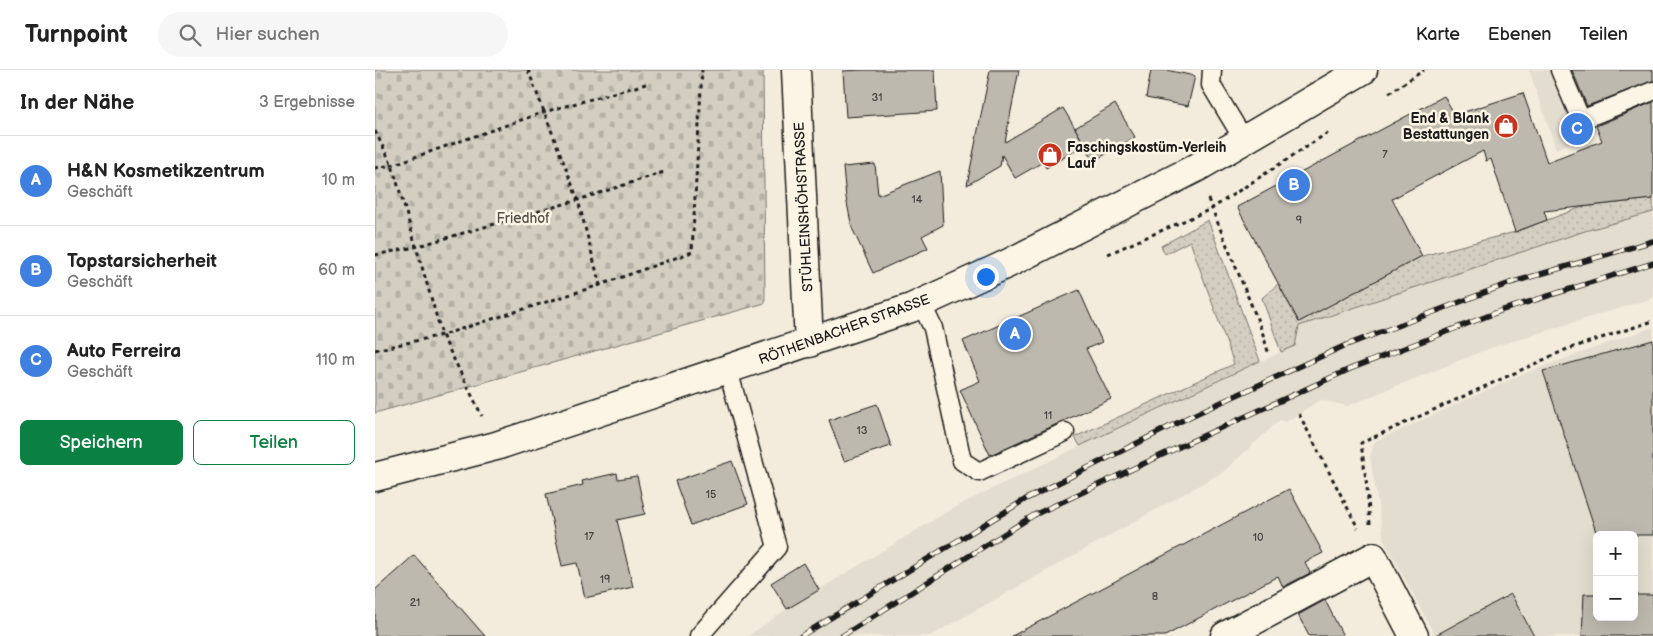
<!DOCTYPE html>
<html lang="de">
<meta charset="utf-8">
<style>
body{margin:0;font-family:"Balsamiq Sans",sans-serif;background:#f6f6f6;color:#222}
.controls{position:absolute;right:15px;bottom:15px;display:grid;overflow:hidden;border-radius:8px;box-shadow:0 5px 20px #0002}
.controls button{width:45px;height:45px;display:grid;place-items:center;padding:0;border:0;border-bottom:1px solid #e0e0e0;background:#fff;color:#222;font:25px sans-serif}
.you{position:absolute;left:610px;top:206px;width:18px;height:18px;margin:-12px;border:4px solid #fff;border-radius:50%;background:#1a73e8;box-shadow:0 0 0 8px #1a73e833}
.badge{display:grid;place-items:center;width:32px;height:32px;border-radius:50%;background:#0b8043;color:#fff;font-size:16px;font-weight:700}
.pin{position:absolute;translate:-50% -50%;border:2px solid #fff;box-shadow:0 1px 5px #0006}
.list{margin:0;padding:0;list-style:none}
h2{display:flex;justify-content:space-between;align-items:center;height:65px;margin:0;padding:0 20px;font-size:21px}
h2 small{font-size:16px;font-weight:400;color:#767676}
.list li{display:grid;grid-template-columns:32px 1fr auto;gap:15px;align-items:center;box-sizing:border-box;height:90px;padding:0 20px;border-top:1px solid #e0e0e0}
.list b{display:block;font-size:19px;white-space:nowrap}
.list p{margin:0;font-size:16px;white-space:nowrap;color:#767676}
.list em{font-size:16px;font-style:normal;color:#767676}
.actions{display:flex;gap:10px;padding:15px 20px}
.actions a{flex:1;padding:11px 0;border:1px solid #0b8043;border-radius:8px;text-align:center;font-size:18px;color:#0b8043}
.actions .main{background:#0b8043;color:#fff}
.icon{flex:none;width:28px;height:28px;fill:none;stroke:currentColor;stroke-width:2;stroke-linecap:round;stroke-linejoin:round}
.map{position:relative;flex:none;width:1278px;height:566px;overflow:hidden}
header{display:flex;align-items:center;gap:30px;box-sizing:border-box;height:70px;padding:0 25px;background:#fff;border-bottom:1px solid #e0e0e0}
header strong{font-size:24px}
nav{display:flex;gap:28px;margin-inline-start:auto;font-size:18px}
.search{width:350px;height:45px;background:#f6f6f6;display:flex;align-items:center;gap:12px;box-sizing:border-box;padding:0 18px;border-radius:28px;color:#767676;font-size:19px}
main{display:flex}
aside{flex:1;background:#fff}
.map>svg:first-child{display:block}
.built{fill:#e3ddcf;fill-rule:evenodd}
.green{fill:url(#green-dots);stroke:#78756e}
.cemetery{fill:url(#cemetery-stones);stroke:#78756e}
.building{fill:#beb9ae;stroke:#1c1c1c}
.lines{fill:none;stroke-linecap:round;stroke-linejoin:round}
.service-casing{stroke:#1c1c1c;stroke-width:21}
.minor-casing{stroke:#1c1c1c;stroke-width:31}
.secondary-casing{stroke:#1c1c1c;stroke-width:31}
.path{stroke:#1c1c1c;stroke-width:3;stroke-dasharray:4 4;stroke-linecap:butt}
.service{stroke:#fcf5e5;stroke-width:18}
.minor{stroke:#fcf5e5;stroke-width:28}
.secondary{stroke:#fcf5e5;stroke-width:28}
.rail-casing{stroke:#1c1c1c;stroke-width:5.5}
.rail{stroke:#fcf5e5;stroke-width:4;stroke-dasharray:11;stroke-linecap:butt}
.labels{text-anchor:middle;stroke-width:5;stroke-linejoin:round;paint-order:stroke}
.number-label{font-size:11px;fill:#444340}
.poi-label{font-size:14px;font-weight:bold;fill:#1c1c1c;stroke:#fcf5e5;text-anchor:end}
.street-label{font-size:14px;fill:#1c1c1c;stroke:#fcf5e5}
.park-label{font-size:14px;fill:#53514e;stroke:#fcf5e5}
</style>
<header>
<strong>Turnpoint</strong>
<div class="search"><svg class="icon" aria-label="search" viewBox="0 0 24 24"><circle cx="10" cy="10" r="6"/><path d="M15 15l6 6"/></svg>Hier suchen</div>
<nav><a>Karte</a><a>Ebenen</a><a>Teilen</a></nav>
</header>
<main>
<aside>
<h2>In der Nähe<small>3 Ergebnisse</small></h2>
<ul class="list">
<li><span class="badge" style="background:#3f7fe0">A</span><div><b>H&amp;N Kosmetikzentrum</b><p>Geschäft</p></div><em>10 m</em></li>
<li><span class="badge" style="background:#3f7fe0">B</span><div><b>Topstarsicherheit</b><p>Geschäft</p></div><em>60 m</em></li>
<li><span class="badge" style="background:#3f7fe0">C</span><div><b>Auto Ferreira</b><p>Geschäft</p></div><em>110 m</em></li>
</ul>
<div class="actions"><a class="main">Speichern</a><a>Teilen</a></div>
</aside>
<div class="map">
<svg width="1278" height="566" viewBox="0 0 1278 566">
<defs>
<pattern id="green-dots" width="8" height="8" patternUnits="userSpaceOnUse" patternTransform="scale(1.25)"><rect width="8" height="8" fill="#d3cec1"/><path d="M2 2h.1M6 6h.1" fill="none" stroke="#b5b0a5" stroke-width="1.8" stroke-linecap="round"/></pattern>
<pattern id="cemetery-stones" width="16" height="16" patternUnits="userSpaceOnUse" patternTransform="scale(1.25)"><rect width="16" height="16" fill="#d3cec1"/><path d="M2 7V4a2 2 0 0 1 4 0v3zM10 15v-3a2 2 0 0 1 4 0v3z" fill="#b5b0a5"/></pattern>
</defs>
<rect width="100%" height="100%" fill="#f3ecdd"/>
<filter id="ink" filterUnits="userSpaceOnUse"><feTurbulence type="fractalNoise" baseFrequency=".02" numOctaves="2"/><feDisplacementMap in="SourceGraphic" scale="10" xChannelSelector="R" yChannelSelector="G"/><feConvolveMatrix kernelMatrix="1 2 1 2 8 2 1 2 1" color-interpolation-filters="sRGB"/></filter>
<g filter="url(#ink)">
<g class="built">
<polygon points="1154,0 1278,0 1278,39 1181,79"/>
<polygon points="1278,142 1278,228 1118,277 972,336 945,330 911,352 905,350 848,402 555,566 373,566 412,539 578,438 705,376 919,276 924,256 1210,161"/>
<path d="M1278,257V566H1060L1009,470L995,388L999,372L1145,305ZM1222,465H1259V547H1222Z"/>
</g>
<g class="green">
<polygon points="1278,129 1278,142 1210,161 924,256 920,276 906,282 887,228 903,214 924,252 1047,186 1140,162 1207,137"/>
<polygon points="833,150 885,291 705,376 700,367 859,294 815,171 790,184 786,176"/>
</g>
<polygon class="cemetery" points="0,0 388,0 390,233 0,343"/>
<g class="building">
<polygon points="488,0 560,0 562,41 471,47 468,1"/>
<polygon points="615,0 644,0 630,72 688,38 710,75 671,98 668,92 640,108 627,85 625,96 592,115"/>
<polygon points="776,0 791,0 820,6 813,36 771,28"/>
<polygon points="1197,0 1278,0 1278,11 1212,36"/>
<polygon points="1148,23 1172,92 1227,71 1221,56 1278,32 1278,129 1169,141 1172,150 1140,162 1116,89 1111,91 1108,81 1017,129 1047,186 924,252 862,137 1069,26 1080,45"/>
<polygon points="740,34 760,67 719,91 700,58"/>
<polygon points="500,94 503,125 565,101 568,155 547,166 553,178 498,203 477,158 471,128 468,97"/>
<polygon points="704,220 727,272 711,279 736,329 615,385 585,320 605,311 588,271"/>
<polygon points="1278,270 1278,465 1222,465 1168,301"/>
<polygon points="502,334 516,376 469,391 454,350"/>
<polygon points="357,391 373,434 316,455 300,411"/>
<polygon points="242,403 243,409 262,406 270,444 242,450 258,517 210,528 202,493 187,496 171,424 208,415 207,411"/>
<polygon points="914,419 948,483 930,492 935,503 908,517 903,506 790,566 637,566"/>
<polygon points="39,485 110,566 0,566 0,520"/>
<polygon points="428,493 444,520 412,539 396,513"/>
<polygon points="1136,524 1159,566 1059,566"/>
<polygon points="1209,524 1222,524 1222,547 1259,547 1259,525 1278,525 1278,566 1207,566"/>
<polygon points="950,530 968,566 934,566 923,545"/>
</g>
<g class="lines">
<defs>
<g id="service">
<polyline points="837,0 836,15 869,70"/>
<polyline points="1185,0 1206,50 1278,21"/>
<polyline points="546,233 558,258 587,391 604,402 690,362"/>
<polyline points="324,566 402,477 353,300"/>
</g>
<g id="minor">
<polyline points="421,0 434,273"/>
<polyline points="850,566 998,487 1039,566"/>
</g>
<polyline id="secondary" points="0,407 121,376 536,238 632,194 823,97 988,0"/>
</defs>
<use href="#service" class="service-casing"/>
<use href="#minor" class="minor-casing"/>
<use href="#secondary" class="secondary-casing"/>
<g class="path">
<polyline points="153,0 203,130 225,215"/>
<polyline points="1014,23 1049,0"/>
<polyline points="0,61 17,95 67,265 107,346"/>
<polyline points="0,98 17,95 169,42 271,14"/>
<polyline points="833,129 887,261 894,285"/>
<polyline points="733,184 836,139 954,62"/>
<polyline points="0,185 40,177 203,130 292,101"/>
<polyline points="0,280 67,265 225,215 317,182 327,0"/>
<polyline points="924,344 983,458"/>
<polyline points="995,454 992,417 986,373 1190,280 1278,251"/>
</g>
<use href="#service" class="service"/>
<use href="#minor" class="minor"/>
<use href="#secondary" class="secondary"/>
<defs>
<g id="rail">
<polyline points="426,566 651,429 816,346 969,276 1135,213 1278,171"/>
<polyline points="467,566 659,445 819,370 975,299 1128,240 1278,193"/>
</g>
</defs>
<use href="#rail" class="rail-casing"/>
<use href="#rail" class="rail"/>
</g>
</g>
<defs>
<symbol id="shop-disc" viewBox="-11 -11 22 22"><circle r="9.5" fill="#c8321e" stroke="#fcf5e5"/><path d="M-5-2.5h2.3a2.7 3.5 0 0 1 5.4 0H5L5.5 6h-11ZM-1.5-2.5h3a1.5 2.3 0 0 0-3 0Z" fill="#fff"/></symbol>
</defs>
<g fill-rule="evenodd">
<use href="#shop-disc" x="1117" y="42" width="28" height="28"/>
<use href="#shop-disc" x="661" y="71" width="28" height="28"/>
</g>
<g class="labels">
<g class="number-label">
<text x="502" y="31">31</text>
<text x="1010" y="88">7</text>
<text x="542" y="133">14</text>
<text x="924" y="154">9</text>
<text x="673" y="349">11</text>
<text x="487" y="364">13</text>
<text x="336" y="428">15</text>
<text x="214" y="470">17</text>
<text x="883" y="471">10</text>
<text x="230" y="513">19</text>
<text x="780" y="530">8</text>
<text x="40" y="536">21</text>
</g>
<g class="poi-label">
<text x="1114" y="53">End &amp; Blank<tspan x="1114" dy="16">Bestattungen</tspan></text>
<text x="692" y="82" text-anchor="start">Faschingskostüm-Verleih<tspan x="692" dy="16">Lauf</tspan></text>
</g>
<g class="street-label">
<text transform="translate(428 137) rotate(-93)" y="5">STÜHLEINSHÖHSTRASSE</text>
<text transform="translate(469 259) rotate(-20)" y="5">RÖTHENBACHER STRASSE</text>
</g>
<g class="park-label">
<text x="148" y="153">Friedhof</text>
</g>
</g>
</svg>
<div class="controls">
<button>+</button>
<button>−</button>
</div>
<div class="you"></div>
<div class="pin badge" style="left:640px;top:264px;background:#3f7fe0">A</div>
<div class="pin badge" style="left:919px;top:115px;background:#3f7fe0">B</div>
<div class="pin badge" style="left:1202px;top:59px;background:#3f7fe0">C</div>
</div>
</main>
